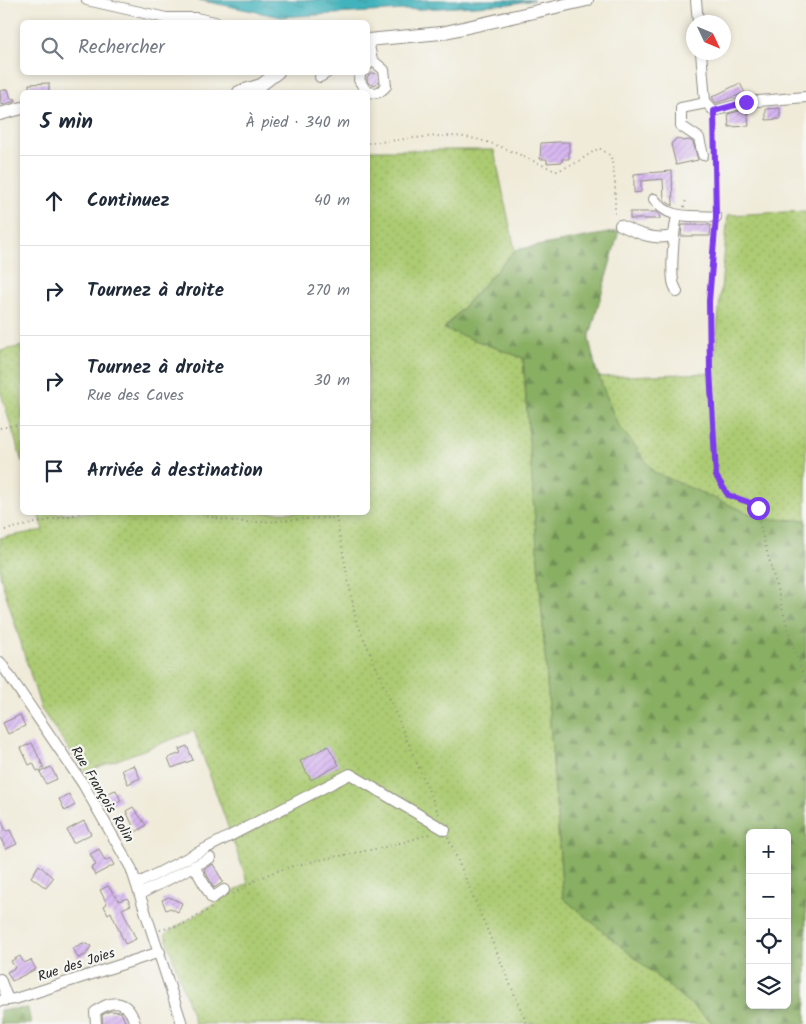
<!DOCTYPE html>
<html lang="fr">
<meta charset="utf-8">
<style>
body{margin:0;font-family:Kalam,sans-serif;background:#f6f6f7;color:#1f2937}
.controls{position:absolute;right:15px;bottom:15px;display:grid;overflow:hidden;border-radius:8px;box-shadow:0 2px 8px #0003}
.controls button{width:45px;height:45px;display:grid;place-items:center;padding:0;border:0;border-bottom:1px solid #e0e1e3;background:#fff;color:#1f2937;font:25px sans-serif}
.compass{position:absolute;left:686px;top:15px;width:45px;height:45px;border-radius:50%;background:#fff;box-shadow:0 2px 8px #0003;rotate:134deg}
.stop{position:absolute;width:15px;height:15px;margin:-11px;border:4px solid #7c3aed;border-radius:50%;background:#fff}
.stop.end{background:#7c3aed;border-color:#fff;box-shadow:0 1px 5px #0008}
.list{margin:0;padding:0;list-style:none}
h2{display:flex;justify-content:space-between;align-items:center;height:65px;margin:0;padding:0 20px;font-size:21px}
h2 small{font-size:16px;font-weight:400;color:#747a83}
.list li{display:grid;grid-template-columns:32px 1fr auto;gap:15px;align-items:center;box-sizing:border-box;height:90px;padding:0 20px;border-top:1px solid #e0e1e3}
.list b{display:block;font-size:19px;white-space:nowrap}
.list p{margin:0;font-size:16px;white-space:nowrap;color:#747a83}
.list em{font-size:16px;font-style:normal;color:#747a83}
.icon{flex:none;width:28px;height:28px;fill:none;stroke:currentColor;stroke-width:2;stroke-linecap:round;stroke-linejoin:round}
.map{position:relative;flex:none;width:806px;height:1024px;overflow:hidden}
.search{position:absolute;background:#fff;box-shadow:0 2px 8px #0003;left:20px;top:20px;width:350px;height:55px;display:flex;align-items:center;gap:12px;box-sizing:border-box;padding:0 18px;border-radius:8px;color:#747a83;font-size:19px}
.panel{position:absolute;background:#fff;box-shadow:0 2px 8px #0003;left:20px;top:90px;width:350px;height:425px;border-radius:8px}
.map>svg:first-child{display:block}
.grass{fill:url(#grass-dots);stroke:#6c7b4e}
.forest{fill:url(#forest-firs);stroke:#5a6d48;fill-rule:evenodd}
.water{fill:url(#water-ripples);stroke:#376f74}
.building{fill:url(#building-hatch)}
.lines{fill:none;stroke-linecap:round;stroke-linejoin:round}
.minor-casing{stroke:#8e8b82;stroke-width:12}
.major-casing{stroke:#8e8b82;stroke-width:14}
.path{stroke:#8e8b82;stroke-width:2;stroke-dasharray:1 4;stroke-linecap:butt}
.minor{stroke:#fff;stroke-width:10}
.major{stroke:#fff;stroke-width:12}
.route{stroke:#7c3aed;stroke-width:6}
.labels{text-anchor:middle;stroke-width:4.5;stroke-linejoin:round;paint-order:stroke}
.street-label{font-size:14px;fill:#2b2b2b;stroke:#f6f6f2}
</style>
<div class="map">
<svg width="806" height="1024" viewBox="0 0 806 1024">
<defs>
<pattern id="grass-dots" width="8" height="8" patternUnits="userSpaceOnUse" patternTransform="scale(1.25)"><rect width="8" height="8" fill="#accb72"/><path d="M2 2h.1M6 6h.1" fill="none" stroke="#94ae63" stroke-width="1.8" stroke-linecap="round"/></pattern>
<pattern id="forest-firs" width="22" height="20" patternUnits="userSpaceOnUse" patternTransform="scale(1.25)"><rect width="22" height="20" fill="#89af64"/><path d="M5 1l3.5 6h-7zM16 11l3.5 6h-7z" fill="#708f53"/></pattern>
<pattern id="water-ripples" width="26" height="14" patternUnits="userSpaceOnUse" patternTransform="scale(1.25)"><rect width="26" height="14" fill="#43b3bc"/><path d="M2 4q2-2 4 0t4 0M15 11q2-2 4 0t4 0" fill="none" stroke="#389299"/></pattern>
<pattern id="building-hatch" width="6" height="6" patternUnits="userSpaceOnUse" patternTransform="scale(1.25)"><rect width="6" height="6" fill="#d4b0f2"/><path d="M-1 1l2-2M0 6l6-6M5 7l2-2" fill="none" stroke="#ac8fc4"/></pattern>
</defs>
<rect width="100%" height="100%" fill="#f6f6f2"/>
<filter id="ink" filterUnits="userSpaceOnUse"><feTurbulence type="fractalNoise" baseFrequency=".02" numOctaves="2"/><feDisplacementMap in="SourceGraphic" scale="10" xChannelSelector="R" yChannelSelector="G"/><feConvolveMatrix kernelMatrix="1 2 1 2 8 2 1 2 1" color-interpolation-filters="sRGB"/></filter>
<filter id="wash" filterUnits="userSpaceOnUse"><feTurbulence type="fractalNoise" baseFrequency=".0096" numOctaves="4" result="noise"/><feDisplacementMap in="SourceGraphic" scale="20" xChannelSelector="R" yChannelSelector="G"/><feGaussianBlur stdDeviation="1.12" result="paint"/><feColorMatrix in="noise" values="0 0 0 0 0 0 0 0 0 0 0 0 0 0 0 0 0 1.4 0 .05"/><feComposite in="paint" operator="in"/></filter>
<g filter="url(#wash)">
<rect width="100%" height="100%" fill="#f0ebd9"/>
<g class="grass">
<polygon points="368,150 494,150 515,250 444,328 523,358 563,898 714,1024 195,1024 165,934 248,883 194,731 85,772 41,709 0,575 0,538 43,530 38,513 368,512"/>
<polygon points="806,211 806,525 754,529 638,481 592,377 713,373 728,215"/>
<polygon points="22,346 22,462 0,390 0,351"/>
</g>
<g class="forest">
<path d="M619,231L589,339L596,369L616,421L654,472L762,519L806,520V1024H714L563,898L523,358L444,329L515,250ZM750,833H787V1005H750Z"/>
<polygon points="28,1008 31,1024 0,1024 0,1010"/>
</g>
<polygon class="water" points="199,0 534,0 510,4 281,17"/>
<g id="blocks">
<g class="building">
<circle cx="373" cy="79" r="6"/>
<polygon points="49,83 49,92 29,92 29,84"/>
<polygon points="740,83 745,93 716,103 713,99 712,97"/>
<polygon points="8,89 11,99 15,98 16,101 1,105 0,91"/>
<polygon points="780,108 780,119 766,120 766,109"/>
<polygon points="747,109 749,126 729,127 728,114"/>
<polygon points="677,138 683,141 689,140 693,142 698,160 676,165 671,144"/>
<polygon points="559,142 569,142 569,159 562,159 562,162 547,163 547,159 540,159 541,143"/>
<polygon points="672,171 673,206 664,200 663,179 641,181 641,192 634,193 634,174"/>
<polygon points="630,212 656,212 659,214 660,219 630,219"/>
<polygon points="682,225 711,225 710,236 681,236"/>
<polygon points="20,715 25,726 8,734 3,723"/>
<polygon points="32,743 44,768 37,771 33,763 29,765 21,748"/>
<polygon points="187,746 193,760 172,768 168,758 181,753 179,749"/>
<polygon points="328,746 339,765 311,780 300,761"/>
<polygon points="134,765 140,778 128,784 122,770"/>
<polygon points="51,767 57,779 46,784 40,772"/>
<polygon points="116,790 121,801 110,806 105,794"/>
<polygon points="69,794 75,805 65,811 59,799"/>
<polygon points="133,807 146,825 136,832 126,811"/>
<polygon points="0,818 6,831 10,830 17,844 6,849 0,837"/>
<polygon points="84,821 91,834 73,843 67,830"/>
<polygon points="99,849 105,861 110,858 114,865 95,875 91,868 96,865 90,854"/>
<polygon points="213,864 223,882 214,888 204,869"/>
<polygon points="39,865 53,878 46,888 31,877"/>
<polygon points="108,886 119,901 127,898 131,905 122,909 136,939 125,944 111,912 108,914 104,906 107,904 100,890"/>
<polygon points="169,897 182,903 178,912 170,908 166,910 162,900"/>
<polygon points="83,943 91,946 86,955 78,958 73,948"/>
<polygon points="20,956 24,963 31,960 36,969 12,981 7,972 15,968 11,961"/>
<polygon points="110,1011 121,1012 126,1024 103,1024 102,1015"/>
</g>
</g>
</g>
<g filter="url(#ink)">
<use href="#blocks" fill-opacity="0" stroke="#8e8b82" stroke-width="1"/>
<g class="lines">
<defs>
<g id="minor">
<polyline points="87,0 166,18 196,18 215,22"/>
<polyline points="696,0 698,22"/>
<polyline points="701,52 705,101 714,111 747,102 806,97"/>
<polyline points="368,65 372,60 368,40"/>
<path d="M361,72L359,80L366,91C375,94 379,94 386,86L384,70L372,60"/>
<polyline points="320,77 328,72"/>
<polyline points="703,155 699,138 681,126 681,108 706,103"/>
<path d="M654,199C670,222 692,214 716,217"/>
<path d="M620,225C636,233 657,242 674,235"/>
<path d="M677,292C676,289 675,287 674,285C670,274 674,228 677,217"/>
<polyline points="0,662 83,784 131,868 182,1024"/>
<polyline points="194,866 212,898 224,890"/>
<polyline points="137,884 350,774 445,830"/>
<polyline points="140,894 210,858"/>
<polyline points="0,979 8,1000"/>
<polyline points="0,1001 15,999 160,952"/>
<path d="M96,1024L95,1012C113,998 129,1000 135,1024"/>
</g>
<g id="major">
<polyline points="368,40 441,33 587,0"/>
<polyline points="239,92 261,85 278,72"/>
<polyline points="0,114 22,108"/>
</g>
</defs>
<use href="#minor" class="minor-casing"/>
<use href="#major" class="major-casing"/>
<g class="path">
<polyline points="714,121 716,209"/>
<path d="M368,143C400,141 438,132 471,138C502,144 528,160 557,171L574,164L599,148L611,156L615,181V217"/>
<polyline points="684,207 686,200"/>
<polyline points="715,226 709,301 710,370 716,476 728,495 748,502 758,508 759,522 790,637 806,683"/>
<polyline points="0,428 22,424"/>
<path d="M198,512C241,531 290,517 335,518"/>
<polyline points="335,512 356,620 439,815"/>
<polyline points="0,531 87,512"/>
<polyline points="448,837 527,1024"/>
<path d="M233,894C277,863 319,861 370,850C391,846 412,840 432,833"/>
<polyline points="160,930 184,924 212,908"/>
</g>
<use href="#minor" class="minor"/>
<use href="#major" class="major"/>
</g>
</g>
<g class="lines" filter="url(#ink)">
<polyline class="route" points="746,102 714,111 716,217 709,301 710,370 716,476 728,495 748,502 758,508"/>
</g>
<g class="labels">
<g class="street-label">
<text transform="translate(103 794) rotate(59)" y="5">Rue François Rolin</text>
<text transform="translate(76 964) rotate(-18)" y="5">Rue des Joies</text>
</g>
</g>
</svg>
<div class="controls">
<button>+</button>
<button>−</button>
<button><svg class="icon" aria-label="locate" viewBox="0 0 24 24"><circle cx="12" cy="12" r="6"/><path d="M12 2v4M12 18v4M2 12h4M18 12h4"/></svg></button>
<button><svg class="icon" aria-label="layers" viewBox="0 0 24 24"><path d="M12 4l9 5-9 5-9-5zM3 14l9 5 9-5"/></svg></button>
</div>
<svg class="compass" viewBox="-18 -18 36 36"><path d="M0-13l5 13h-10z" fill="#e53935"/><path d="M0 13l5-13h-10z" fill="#747a83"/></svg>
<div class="stop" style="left:758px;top:508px"></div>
<div class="stop end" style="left:746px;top:102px"></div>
<div class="search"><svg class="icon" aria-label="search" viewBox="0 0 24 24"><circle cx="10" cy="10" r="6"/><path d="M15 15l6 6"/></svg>Rechercher</div>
<section class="panel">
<h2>5 min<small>À pied · 340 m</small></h2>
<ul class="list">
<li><svg class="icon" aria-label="ahead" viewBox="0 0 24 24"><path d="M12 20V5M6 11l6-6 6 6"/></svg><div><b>Continuez</b></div><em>40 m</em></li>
<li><svg class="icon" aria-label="right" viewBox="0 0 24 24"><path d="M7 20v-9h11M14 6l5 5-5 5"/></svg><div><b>Tournez à droite</b></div><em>270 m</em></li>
<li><svg class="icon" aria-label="right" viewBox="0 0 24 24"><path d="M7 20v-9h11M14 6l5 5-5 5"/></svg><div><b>Tournez à droite</b><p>Rue des Caves</p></div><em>30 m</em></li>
<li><svg class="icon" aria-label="arrive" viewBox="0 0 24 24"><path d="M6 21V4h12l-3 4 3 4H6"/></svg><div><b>Arrivée à destination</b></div></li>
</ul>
</section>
</div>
